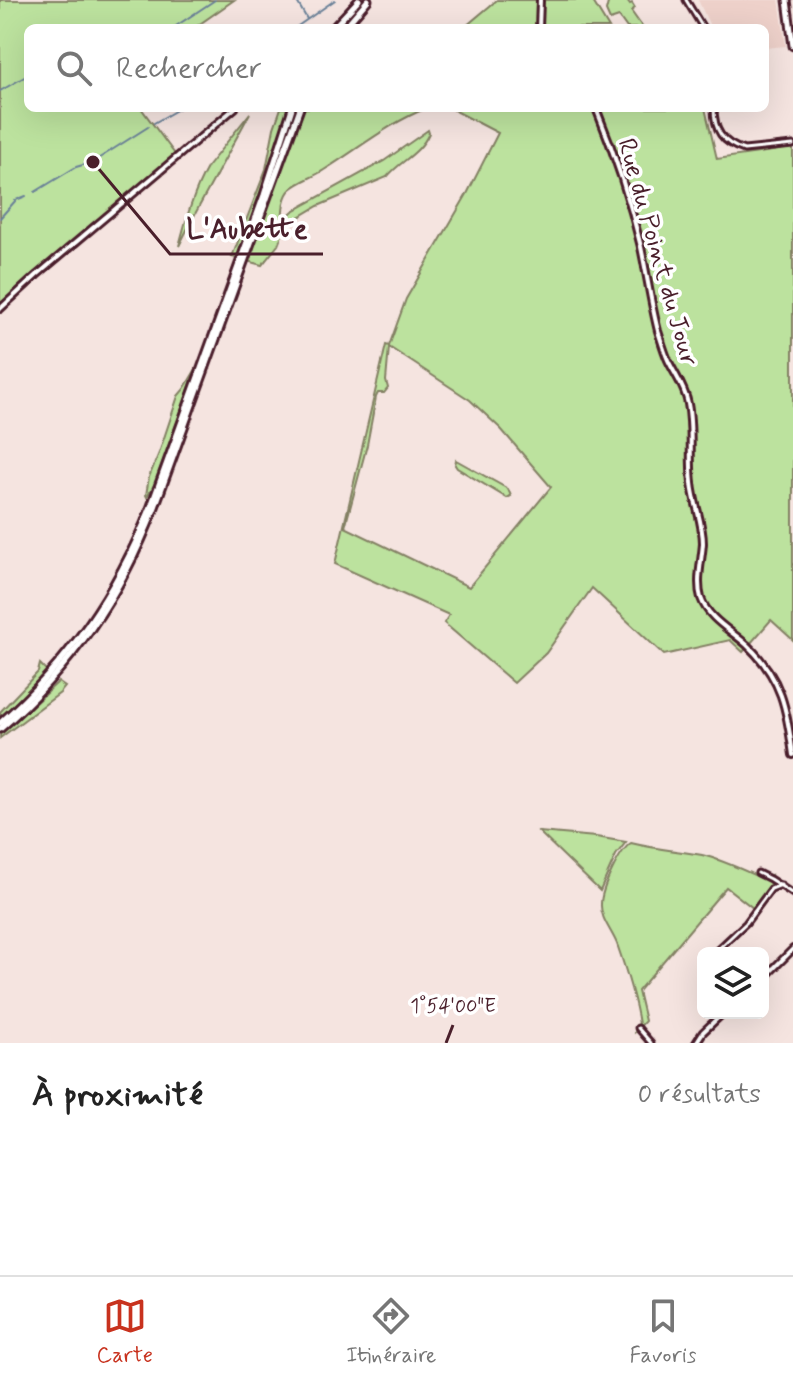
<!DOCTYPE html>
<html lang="fr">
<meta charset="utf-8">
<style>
body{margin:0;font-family:Mynerve,sans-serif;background:#f6f6f6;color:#222}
.controls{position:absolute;right:24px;bottom:24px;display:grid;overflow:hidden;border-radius:12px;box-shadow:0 8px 32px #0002}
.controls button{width:72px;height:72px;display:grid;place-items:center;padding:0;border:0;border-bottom:2px solid #e0e0e0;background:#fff;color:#222;font:40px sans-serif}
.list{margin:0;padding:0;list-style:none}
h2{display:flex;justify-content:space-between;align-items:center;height:104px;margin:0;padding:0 32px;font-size:34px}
h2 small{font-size:26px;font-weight:400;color:#767676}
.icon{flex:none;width:44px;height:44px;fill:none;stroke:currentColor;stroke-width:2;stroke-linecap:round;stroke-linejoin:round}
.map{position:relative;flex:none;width:793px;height:1043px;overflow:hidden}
.search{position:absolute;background:#fff;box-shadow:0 8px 32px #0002;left:24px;right:24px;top:24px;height:88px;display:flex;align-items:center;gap:20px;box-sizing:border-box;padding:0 28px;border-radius:12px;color:#767676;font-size:30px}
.sheet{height:232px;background:#fff}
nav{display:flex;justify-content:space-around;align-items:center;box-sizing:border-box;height:112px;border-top:2px solid #e0e0e0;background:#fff;font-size:22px;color:#767676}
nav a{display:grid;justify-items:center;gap:4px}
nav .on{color:#c8321e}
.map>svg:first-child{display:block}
.built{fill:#eed1ca}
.green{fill:#bce29e;stroke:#838064;stroke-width:2;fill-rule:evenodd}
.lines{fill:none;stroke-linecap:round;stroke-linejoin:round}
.stream{stroke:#6a8198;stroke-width:2}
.minor-casing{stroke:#4a1f2b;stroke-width:9}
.tertiary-casing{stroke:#4a1f2b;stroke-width:10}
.secondary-casing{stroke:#4a1f2b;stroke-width:11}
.primary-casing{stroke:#4a1f2b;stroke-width:11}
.minor{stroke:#fff;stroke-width:3}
.tertiary{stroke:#fff;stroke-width:4}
.secondary{stroke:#fff;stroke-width:5}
.primary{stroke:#fff;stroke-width:5}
.ticks{fill:none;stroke:#4a1f2b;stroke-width:3}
.labels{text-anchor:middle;stroke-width:7;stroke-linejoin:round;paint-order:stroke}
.street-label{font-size:26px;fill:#4a1f2b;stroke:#fff}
.ticks-label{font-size:20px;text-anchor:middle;fill:#4a1f2b;stroke:#fff;stroke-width:7;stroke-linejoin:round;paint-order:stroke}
.leader{fill:none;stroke:#4a1f2b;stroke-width:3}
.callout-dot{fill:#4a1f2b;stroke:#fff;stroke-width:3}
.callout-label{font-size:28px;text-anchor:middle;font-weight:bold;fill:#4a1f2b;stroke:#fff;stroke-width:7;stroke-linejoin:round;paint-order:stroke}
</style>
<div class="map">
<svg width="793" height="1043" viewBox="0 0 793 1043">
<rect width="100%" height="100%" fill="#f5e4e0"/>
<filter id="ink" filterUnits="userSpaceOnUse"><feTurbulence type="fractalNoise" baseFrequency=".0125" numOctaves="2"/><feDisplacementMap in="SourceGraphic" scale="16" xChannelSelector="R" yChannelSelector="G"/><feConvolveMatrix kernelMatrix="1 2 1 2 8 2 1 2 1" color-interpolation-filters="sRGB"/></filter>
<g filter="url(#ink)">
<polygon class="built" points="698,0 779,0 786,46 765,48 765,28 711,28"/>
<g class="green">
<polygon points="0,0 234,0 194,28 28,28 28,108 141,108 177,157 0,304"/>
<polygon points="497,0 592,0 609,28 459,28 466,26"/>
<polygon points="613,0 627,0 630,4 632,3 635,8 631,11 643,28 627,28 619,17 610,20 606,11 608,3"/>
<path d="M281,108H427C389,123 358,149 324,170C314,177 300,181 291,189C282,197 283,214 282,225L284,219L293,211L384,161L428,130L429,133C420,154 400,161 387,177L318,206L286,225L278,245L262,265L232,257L266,169L274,128Z"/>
<path d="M450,108H705L717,159L793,148V640L771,620L743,652L730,640L664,655L592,588L546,653L514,683L444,623L449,615L335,564L386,345L389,346L406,299L467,194L498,133ZM389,347L470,400L501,429L551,487L469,587L345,527L367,445L376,397L378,393H384L388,388L386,381Z"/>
<path d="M250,113L195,214L179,246C186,219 194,191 208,166Z"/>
<polygon points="196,369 167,450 154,485 147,497 146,495 149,477 159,453 178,396 184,389"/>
<polygon points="456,460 508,489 511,496 507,498 457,468 455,465"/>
<polygon points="40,664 48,672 0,719 0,712 38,672"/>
<polygon points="58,682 65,687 60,693 0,738 0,733 33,705"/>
<polygon points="539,832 596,837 626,842 616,855 600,891"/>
<path d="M631,843C655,849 678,851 702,855C723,860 743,870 763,879L771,875L769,887L753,908L726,887L638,991L645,1021L635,1032V1026L639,1024C635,997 626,970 617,944C612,931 600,918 601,904C601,889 620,850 631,843Z"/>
</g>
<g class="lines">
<g class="stream">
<polyline points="296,0 307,19"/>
<polyline points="173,28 215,0"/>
<polyline points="295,28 335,0"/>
<polyline points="0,91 28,75"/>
<polyline points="154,123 180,108"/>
<polyline points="35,192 76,167 93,162 148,127"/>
<polyline points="0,218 16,200 26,196"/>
</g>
<defs>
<g id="minor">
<polyline points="686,0 703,28"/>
<path d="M714,108C714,130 722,143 744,150L793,145"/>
<polyline points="758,873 770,879 793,894"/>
<polyline points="714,953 746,923 771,889 781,885"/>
<polyline points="701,959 703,958"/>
<polyline points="638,1028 651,1043"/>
</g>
<g id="tertiary">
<polyline points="539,28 540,0"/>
<path d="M596,108C614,152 630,200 641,247C647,275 651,303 658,331C661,340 664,351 668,360C675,375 685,387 688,404C693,430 689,457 692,483C694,504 703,523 703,543C702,560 696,581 701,598C708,619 732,631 747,645C782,678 787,710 793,755"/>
<polyline points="0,309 37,275 235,108"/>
<polyline points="763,979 793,949"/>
<polyline points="696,1043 703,1032 723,1013"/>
</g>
<polyline id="secondary" points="787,0 793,46"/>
<g id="primary">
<polyline points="333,28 359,0"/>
<polyline points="344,28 368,0"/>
<path d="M0,723C68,663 117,592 150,509L264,195L292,108"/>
<path d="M0,729C71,668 122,594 155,507L300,108"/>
</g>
</defs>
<use href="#minor" class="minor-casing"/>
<use href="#tertiary" class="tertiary-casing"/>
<use href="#secondary" class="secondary-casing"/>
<use href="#primary" class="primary-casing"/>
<use href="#minor" class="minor"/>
<use href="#tertiary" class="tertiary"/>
<use href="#secondary" class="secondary"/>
<use href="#primary" class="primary"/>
</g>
</g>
<path class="ticks" d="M446,1043L453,1025"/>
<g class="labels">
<g class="street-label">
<text transform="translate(659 252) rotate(74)" y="9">Rue du Point du Jour</text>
</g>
</g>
<g class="ticks-label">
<text x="453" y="1012">1°54'00"E</text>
</g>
<path class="leader" d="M93 162L170 254H323"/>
<circle class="callout-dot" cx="93" cy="162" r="8"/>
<g class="callout-label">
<text x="247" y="238">L'Aubette</text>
</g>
</svg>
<div class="controls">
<button><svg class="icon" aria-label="layers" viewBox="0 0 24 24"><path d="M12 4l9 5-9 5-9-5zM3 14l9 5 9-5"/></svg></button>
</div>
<div class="search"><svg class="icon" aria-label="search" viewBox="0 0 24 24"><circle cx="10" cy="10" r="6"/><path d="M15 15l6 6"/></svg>Rechercher</div>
</div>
<section class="sheet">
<h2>À proximité<small>0 résultats</small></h2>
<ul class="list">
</ul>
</section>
<nav>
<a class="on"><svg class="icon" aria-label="map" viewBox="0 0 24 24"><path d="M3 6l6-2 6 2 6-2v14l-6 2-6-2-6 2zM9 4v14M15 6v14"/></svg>Carte</a>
<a><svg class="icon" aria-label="directions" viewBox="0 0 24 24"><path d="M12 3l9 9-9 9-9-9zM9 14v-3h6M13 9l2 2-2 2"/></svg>Itinéraire</a>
<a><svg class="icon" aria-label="saved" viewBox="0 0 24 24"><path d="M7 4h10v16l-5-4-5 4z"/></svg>Favoris</a>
</nav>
